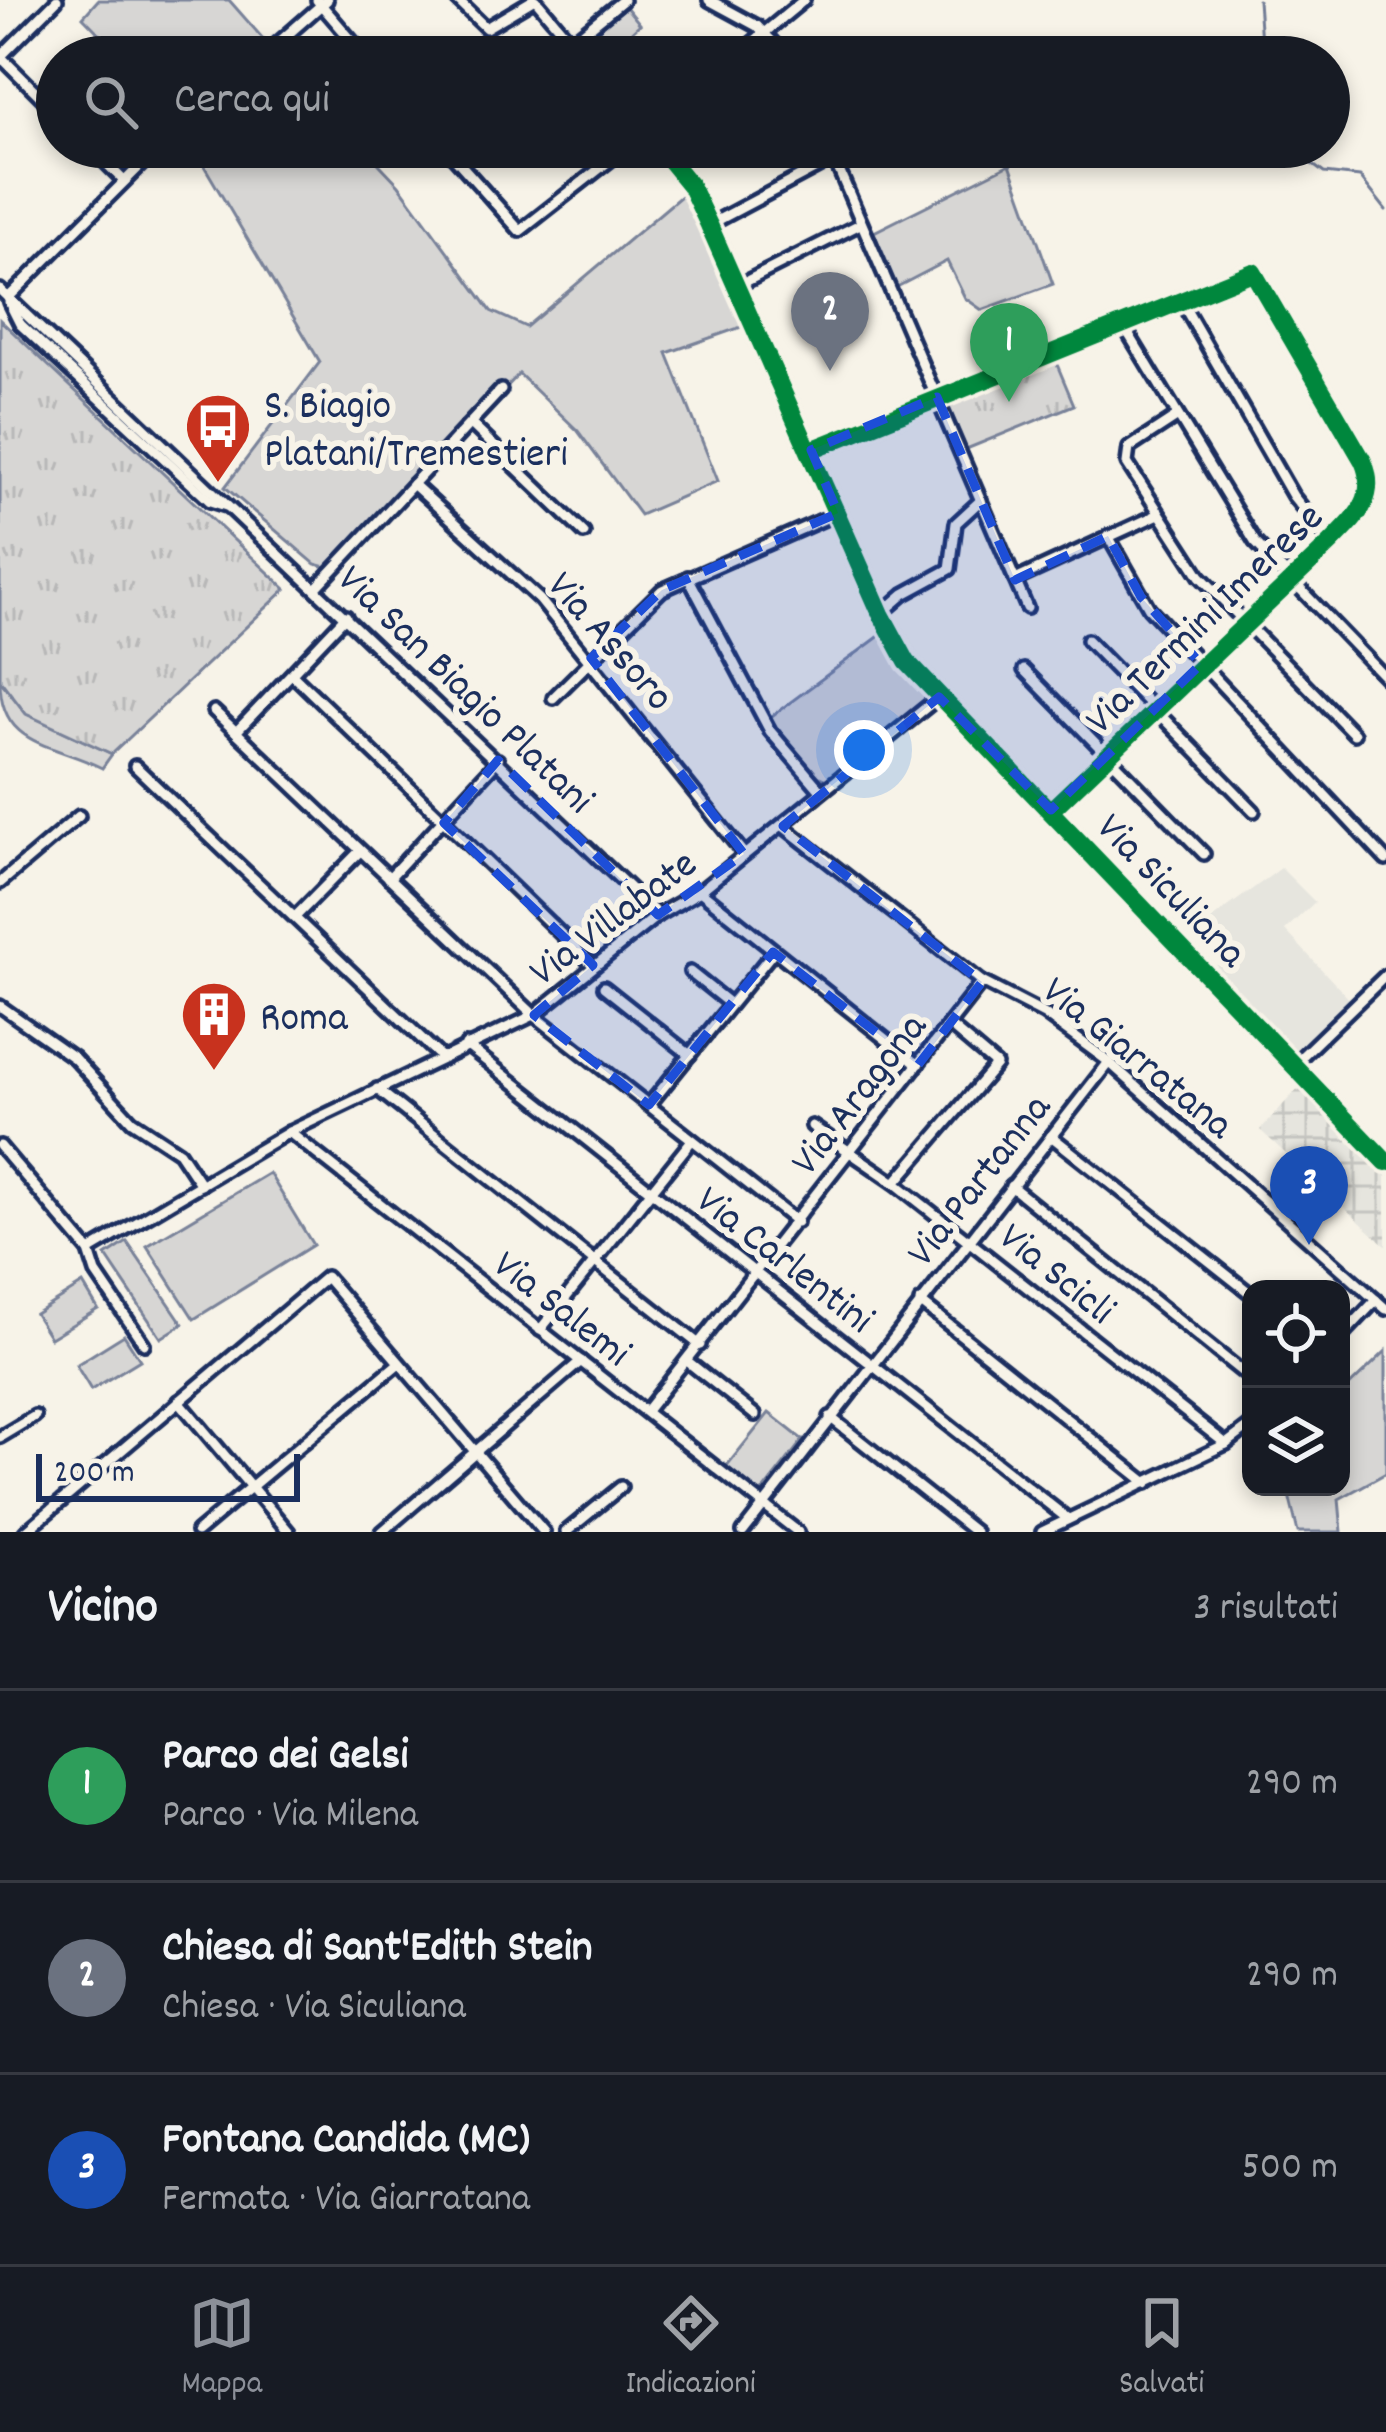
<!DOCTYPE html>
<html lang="it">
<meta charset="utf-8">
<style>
body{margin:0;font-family:Dekko,sans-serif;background:#20242c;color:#f1f3f6}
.controls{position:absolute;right:36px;bottom:36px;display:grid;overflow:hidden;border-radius:24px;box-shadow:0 6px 18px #0003}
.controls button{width:108px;height:108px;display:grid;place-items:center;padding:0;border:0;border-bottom:3px solid #363941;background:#171b24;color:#f1f3f6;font:60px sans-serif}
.scale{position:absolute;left:36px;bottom:30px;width:264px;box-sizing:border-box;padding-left:12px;border:6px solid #1b2f5e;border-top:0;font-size:33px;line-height:42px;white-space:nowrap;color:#1b2f5e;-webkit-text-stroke:9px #f7f3e8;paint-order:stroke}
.you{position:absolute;left:864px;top:750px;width:42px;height:42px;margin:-30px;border:9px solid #fff;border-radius:50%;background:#1a73e8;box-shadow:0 0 0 18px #1a73e833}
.badge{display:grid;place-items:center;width:78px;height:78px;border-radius:50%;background:#8c9099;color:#fff;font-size:39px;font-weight:700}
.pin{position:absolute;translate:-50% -99px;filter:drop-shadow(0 3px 6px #0008)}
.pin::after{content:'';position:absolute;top:63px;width:42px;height:36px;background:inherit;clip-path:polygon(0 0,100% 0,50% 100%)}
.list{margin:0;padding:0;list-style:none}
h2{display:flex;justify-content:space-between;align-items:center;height:156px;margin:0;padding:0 48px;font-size:51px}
h2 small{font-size:39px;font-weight:400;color:#9ea1a6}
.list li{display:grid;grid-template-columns:78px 1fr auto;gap:36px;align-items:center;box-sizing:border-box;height:192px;padding:0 48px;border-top:3px solid #363941}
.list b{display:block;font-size:45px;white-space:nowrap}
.list p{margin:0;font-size:39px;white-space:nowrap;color:#9ea1a6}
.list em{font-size:39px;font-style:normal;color:#9ea1a6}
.icon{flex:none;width:66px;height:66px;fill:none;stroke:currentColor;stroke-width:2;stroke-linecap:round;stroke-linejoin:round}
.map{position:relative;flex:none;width:1386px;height:1532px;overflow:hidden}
.search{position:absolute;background:#171b24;box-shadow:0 6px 18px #0003;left:36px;right:36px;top:36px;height:132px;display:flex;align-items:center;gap:30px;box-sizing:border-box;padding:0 42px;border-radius:66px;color:#9ea1a6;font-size:45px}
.sheet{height:732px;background:#171b24}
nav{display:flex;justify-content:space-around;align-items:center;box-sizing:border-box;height:168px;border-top:3px solid #363941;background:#171b24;font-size:33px;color:#9ea1a6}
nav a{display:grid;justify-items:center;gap:6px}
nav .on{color:#8c9099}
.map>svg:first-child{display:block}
.built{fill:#e6e5de}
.industrial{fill:url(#industrial-grid)}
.grass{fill:#d7d6d4;stroke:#798299;stroke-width:3}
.park{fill:url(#park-tufts);stroke:#798299;stroke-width:3}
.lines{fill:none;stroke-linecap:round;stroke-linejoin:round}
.stream{stroke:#727c95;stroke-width:3}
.street-casing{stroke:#1b2f5e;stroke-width:18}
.street{stroke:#f7f3e8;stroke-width:9}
.cycleway-casing{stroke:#f7f3e8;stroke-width:26}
.cycleway{stroke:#00873e;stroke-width:18}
.marked{fill:#1d4ed8;fill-opacity:0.2;stroke:#1d4ed8;stroke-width:9;stroke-dasharray:24 15;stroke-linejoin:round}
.labels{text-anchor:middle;stroke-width:12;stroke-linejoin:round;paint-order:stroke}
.poi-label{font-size:42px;fill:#1b2f5e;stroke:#f7f3e8;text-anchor:start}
.street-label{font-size:42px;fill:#1b2f5e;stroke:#f7f3e8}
</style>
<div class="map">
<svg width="1386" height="1532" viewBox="0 0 1386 1532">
<defs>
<pattern id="industrial-grid" width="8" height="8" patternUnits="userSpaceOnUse" patternTransform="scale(3)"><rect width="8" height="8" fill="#e6e5de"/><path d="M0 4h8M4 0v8" fill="none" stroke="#c5c5c1"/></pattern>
<pattern id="park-tufts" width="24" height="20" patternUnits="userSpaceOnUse" patternTransform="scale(3)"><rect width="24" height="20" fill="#d7d6d4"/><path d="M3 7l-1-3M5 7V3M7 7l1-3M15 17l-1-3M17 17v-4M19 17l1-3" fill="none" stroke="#b8b8b8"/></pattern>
</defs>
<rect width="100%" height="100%" fill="#f7f3e8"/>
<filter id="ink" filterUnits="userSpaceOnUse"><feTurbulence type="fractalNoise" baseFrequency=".00833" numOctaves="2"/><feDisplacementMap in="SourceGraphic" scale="24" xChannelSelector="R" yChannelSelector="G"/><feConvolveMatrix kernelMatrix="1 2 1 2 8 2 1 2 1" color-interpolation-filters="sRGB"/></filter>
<g filter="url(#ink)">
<polygon class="built" points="1281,868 1315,902 1285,930 1350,1000 1296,1052 1216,966 1225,956 1198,929"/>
<polygon class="industrial" points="1304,1082 1386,1169 1386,1246 1260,1130"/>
<g class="grass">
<polygon points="98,0 229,0 279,57 122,57 83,17"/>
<polygon points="626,7 640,24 626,37 643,57 591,57 580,44"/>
<polygon points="193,147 363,147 399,185 491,311 526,327 688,190 753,323 667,353 718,481 640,515 578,431 519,374 334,569 315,564 225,487 320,362"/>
<polygon points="1010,164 1053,284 982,310 965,298 947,261 895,288 874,232"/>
<polygon points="885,632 928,694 924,707 829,781 813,774 792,753 769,718"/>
<path d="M0,680L27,714L112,754L102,768C52,743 0,747 0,680Z"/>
<polygon points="269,1173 313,1245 194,1319 147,1246"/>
<polygon points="127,1242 183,1324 161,1338 106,1256"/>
<polygon points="83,1284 98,1309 50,1338 35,1314"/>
<polygon points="124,1335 140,1360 91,1390 76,1365"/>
<polygon points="1386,1351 1386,1473 1339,1499 1342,1532 1298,1532 1287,1487 1341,1487 1341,1394"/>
<polygon points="769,1413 803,1440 760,1495 725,1468"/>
</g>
<g class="park">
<polygon points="0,320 286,589 112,754 26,714 0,680"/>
<polygon points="1053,355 1074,405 964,450 944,400"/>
</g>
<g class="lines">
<g class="stream">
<polyline points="1258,0 1262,57"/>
<polyline points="1289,147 1324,173 1360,177 1386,210"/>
</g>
<defs>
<g id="street">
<polyline points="317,0 366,57"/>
<polyline points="457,0 486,28 533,0"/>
<polyline points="536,0 584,57"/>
<polyline points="709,0 757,26 787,57"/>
<polyline points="0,56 57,113"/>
<polyline points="0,57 57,0"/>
<polyline points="262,57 327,0"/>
<polyline points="553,57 623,0"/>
<polyline points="735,57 804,0"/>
<polyline points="90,147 122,179"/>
<polyline points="445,147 520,231 627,147"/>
<polyline points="659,147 690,185 709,225 881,614 907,662 1386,1162"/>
<polyline points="829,147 1027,608"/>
<polyline points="709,225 833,159"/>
<polyline points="737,286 860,224"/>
<polyline points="0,290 658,915"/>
<polyline points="8,298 159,147"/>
<polyline points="1181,301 1293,496 1331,543"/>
<polyline points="9,302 20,324 210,501 226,506"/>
<polyline points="1122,323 1255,542 1386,678"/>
<polyline points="1178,416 1129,448 1127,463 1200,576 1354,734"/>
<polyline points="471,424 584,533"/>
<path d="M811,450L1253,272L1363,461C1379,498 1356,517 1331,543L1051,810"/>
<polyline points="413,484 540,600 744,854"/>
<polyline points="1108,536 1149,608 1386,860"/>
<polyline points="688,577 770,731 821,791"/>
<polyline points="1015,580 1159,514"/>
<polyline points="316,588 501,390"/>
<polyline points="881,614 904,594 950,569 956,523 981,500"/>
<polyline points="1087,640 1254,811"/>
<polyline points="1024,670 1204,854"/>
<polyline points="292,674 593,965"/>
<polyline points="553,698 662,590 838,513"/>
<polyline points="214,711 534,1015 797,1222"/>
<polyline points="236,732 346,616"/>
<polyline points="135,766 441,1057"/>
<polyline points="783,826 982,982 1044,1014 1109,1062 1386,1309"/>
<polyline points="389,878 498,760"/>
<polyline points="0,883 79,816"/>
<polyline points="700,891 918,1065"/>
<polyline points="295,917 359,852"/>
<polyline points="690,972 730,1004"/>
<polyline points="604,987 690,1055"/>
<polyline points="0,1006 74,1058 132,1121 179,1152 201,1185"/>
<polyline points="466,1045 1068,1519"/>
<polyline points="1293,1065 1386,975"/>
<polyline points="377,1089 700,1345"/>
<polyline points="649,1105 773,952"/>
<polyline points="812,1126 895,1183 1226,1444"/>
<polyline points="289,1132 798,1532"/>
<polyline points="1051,1136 1251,1294"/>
<polyline points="0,1146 89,1251 96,1273 144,1344"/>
<polyline points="895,1183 996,1065 950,1026"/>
<polyline points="1011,1186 1251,1379"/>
<polyline points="89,1251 289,1132 534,1015 658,915 700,891 939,697"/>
<polyline points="920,1302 1147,1483"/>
<polyline points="540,1330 692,1140"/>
<polyline points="1341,1337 1376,1300"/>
<polyline points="687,1361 755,1415"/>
<polyline points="179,1401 289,1532"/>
<polyline points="646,1411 982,982"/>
<polyline points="830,1417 975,1532"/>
<polyline points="0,1437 35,1416"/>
<polyline points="25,1532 326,1277 544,1532"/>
<polyline points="197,1532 399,1363"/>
<polyline points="382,1532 581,1361"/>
<polyline points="566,1532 621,1487"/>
<polyline points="743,1532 1109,1062"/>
<polyline points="1042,1532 1226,1444 1251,1425"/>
</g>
</defs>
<use href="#street" class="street-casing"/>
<use href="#street" class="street"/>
<defs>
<g id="cycleway">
<polyline points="659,147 690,185 709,225 881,614 907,662 1386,1162"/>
<path d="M811,450L1253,272L1363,461C1379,498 1356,517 1331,543L1051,810"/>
</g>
</defs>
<use href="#cycleway" class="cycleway-casing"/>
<use href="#cycleway" class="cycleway"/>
</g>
</g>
<path class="marked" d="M937,397L1015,580L1108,536L1141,597L1201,664L1051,810L939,697L783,826L982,982L918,1065L773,952L649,1105L534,1015L593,965L444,823L498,760L658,915L744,854L591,658L662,590L838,513L811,450Z"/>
<defs>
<symbol id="bus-pin" viewBox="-11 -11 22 30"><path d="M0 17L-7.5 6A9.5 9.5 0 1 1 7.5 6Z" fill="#c8321e" stroke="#f7f3e8"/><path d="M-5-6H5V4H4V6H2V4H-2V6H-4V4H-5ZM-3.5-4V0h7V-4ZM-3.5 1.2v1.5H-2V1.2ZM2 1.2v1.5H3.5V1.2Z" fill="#fff"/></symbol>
<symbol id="building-pin" viewBox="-11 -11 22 30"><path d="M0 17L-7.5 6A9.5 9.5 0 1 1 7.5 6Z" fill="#c8321e" stroke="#f7f3e8"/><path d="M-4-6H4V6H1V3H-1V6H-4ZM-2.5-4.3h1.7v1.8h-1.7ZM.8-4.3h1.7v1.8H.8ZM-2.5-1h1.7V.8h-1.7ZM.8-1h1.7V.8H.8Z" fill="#fff"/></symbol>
</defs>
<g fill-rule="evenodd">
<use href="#bus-pin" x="180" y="388" width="76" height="104"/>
<use href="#building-pin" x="176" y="976" width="76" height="104"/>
</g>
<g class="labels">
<g class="poi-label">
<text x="264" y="417">S. Biagio<tspan x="264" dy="48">Platani/Tremestieri</tspan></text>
<text x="260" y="1029">Roma</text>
</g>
<g class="street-label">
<text transform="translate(1202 616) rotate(-44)" y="15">Via Termini Imerese</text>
<text transform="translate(613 639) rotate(49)" y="15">Via Assoro</text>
<text transform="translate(468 687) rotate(44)" y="15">Via San Biagio Platani</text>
<text transform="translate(1174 888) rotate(46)" y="15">Via Siculiana</text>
<text transform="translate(611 915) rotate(-37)" y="15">Via Villabate</text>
<text transform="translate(1140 1055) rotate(39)" y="15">Via Giarratana</text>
<text transform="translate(856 1092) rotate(-52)" y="15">Via Aragona</text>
<text transform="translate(976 1178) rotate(-52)" y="15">Via Partanna</text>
<text transform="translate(787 1257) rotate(38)" y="15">Via Carlentini</text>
<text transform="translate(1059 1271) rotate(39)" y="15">Via Scicli</text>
<text transform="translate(564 1306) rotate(38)" y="15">Via Salemi</text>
</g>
</g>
</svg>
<div class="controls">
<button><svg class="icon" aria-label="locate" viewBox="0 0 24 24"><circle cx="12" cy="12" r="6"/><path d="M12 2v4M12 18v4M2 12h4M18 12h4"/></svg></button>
<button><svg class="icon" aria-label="layers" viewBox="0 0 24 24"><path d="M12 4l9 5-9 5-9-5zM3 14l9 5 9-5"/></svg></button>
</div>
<div class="scale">200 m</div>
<div class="you"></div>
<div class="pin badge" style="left:1009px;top:402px;background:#2e9e5b">1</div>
<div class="pin badge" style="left:830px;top:371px;background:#6b7280">2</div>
<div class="pin badge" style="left:1309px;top:1245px;background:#1a4fb4">3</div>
<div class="search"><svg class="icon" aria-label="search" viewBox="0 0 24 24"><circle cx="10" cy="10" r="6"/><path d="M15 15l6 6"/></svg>Cerca qui</div>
</div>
<section class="sheet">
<h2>Vicino<small>3 risultati</small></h2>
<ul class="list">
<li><span class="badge" style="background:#2e9e5b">1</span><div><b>Parco dei Gelsi</b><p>Parco · Via Milena</p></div><em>290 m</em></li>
<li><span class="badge" style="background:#6b7280">2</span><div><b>Chiesa di Sant'Edith Stein</b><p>Chiesa · Via Siculiana</p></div><em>290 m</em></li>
<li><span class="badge" style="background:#1a4fb4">3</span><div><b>Fontana Candida (MC)</b><p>Fermata · Via Giarratana</p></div><em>500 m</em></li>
</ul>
</section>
<nav>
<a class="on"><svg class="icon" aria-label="map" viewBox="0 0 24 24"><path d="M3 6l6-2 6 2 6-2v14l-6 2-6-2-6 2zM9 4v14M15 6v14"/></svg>Mappa</a>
<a><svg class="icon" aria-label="directions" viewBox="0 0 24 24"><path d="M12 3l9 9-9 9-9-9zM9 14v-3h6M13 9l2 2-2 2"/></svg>Indicazioni</a>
<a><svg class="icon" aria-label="saved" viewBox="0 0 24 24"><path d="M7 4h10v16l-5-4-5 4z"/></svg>Salvati</a>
</nav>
